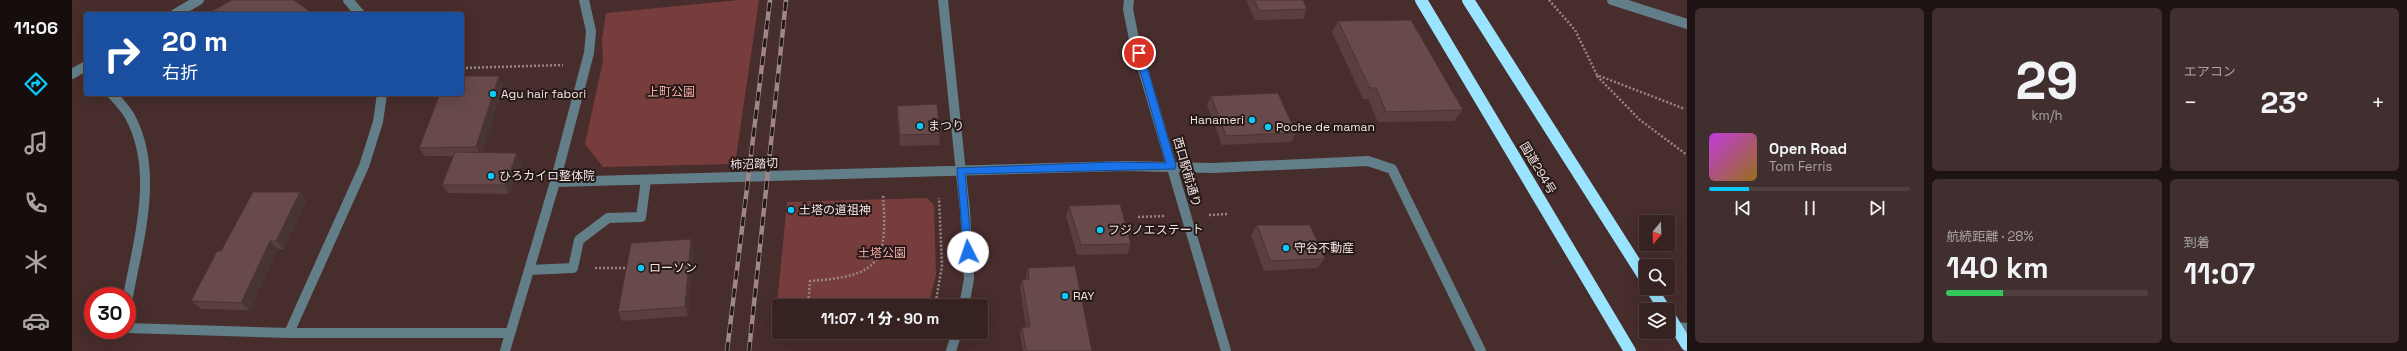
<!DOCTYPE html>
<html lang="ja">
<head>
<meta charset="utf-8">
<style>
  body { margin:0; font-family:"Space Grotesk","Noto Sans JP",sans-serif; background:#402f2e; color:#f1f3f6; height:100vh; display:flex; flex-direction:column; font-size:15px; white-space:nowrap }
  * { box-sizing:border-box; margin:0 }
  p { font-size:13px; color:#aaa4a5 }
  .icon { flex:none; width:22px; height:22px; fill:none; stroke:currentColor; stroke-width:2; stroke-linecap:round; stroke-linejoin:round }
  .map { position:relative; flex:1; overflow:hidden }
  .details { display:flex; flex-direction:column; gap:8px; padding:8px; background:#1d1312; width:720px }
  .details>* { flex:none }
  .top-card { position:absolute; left:12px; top:12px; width:380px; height:84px; border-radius:4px; box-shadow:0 4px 16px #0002,0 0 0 1px #4f3f3f; background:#1a4fa0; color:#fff; overflow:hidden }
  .needle { width:26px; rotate:199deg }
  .controls { position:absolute; left:1567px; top:215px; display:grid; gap:8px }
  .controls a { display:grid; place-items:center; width:36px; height:36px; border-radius:4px; background:#352221; box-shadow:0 4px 16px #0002,0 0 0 1px #4f3f3f; font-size:20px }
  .speed { position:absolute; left:12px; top:287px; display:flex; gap:8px; font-size:20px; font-weight:700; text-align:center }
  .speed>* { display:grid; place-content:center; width:52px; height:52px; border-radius:50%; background:#352221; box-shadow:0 4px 16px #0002,0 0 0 1px #4f3f3f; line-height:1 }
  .speed .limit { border:6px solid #d22; background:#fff; color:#111 }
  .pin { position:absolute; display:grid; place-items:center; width:34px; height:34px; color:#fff; margin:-17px; border:2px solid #fff; border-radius:50%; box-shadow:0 1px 4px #0007 }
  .me { position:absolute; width:44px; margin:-22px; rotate:356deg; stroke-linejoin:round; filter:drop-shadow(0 0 3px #0008) }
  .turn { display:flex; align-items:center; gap:14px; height:84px; padding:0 12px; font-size:18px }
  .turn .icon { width:52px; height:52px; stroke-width:2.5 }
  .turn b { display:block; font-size:28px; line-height:34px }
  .big { font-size:30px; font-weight:800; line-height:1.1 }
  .details .tile { flex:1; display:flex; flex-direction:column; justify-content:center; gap:6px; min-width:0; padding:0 14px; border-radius:6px; background:#402f2e }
  .details .dial { align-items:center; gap:0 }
  .dial b { font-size:52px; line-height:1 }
  .song { display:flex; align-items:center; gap:12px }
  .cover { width:48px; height:48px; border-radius:6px; background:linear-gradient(135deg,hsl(290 70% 55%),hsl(40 70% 35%)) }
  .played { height:4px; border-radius:2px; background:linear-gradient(90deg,#0bcafa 20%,#4f3f3f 20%) }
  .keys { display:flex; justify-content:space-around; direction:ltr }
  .heat { display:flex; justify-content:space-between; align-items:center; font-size:22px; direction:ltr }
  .charge { height:6px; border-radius:3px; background:linear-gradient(90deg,#34c759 28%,#4f3f3f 0) }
  .details .tiles { flex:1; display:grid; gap:8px; grid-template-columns:repeat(3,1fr) }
  .tile:first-child { grid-row:span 2 }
  .trip { position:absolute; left:700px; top:299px; width:216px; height:40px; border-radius:4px; background:#352221; box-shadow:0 4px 16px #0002,0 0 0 1px #4f3f3f; font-weight:800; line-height:40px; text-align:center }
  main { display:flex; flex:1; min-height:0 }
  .tab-bar { display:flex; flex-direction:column; width:72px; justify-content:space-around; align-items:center; background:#150e0d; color:#aaa4a5 }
  .tab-bar .icon { width:28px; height:28px }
  .tab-bar .selected { color:#0bcafa }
  .tab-bar b { font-size:18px; color:#f1f3f6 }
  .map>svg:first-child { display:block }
</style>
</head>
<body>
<main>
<nav class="tab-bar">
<b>11:06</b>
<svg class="icon selected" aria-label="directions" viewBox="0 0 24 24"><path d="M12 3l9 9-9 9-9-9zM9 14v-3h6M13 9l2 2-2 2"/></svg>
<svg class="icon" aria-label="music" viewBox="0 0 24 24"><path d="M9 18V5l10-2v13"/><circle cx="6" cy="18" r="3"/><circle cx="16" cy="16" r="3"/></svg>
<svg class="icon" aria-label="phone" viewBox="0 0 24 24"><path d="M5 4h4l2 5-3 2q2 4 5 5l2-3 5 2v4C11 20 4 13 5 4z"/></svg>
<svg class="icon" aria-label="climate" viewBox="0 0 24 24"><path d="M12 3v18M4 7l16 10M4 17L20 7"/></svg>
<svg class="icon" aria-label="car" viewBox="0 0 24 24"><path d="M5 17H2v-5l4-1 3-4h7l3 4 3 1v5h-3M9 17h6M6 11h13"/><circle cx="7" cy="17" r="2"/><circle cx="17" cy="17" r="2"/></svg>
</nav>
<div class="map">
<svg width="1615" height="351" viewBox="0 0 1615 351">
  <rect width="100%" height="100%" fill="#472d2c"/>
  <!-- green -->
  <path fill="#773d3c" d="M667 0H687L663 164 531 167 513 144 531 61 530 39 534 13Z
    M855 198 862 205 864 275 856 306H707V332H806L702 335 715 202Z"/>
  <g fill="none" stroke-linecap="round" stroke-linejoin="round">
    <!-- path -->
    <path stroke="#9a8584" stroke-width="2.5" stroke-dasharray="2 2" stroke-linecap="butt" d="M1477 0 1503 30 1525 75 1613 109
      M390 68 491 65
      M1525 76 1568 120 1615 155
      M1137 215 1156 214
      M1066 217 1092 216
      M523 268H556
      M736 306 738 281C808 276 816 263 811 195
      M863 306 870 266 867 198"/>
    <!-- minor -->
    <path stroke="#627e89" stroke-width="10" d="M276 0 288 14
      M871 0 893 211 897 279 892 306
      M1057 0 1056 9 1062 39 1154 351
      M1540 0 1615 24
      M103 14 127 0
      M0 74 14 66
      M40 94C46 101 53 108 57 115 89 171 65 244 55 302
      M483 182 1053 166 1141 168 1296 161 1320 169 1409 351
      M457 270 501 268 507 240 536 218 569 217 574 180
      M1604 327 1615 328
      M55 328 217 333H438
      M217 333 292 166 306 122 310 94
      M433 351 483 182 517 53 519 31 512 0
      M879 351 885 332"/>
    <!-- highway -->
    <path stroke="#9ae4ff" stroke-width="12" d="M1349 0 1558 351
      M1396 0 1574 280
      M1579 288 1593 310
      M1596 314 1615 345"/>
    <!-- rail casing -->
    <g stroke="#9d8887" stroke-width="4.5">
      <path id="rail" d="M655 351 698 0
        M677 351 714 0"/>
    </g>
    <!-- rail -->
    <use href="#rail" stroke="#251918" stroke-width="3" stroke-dasharray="9" stroke-linecap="butt"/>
  </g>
  <!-- wall -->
  <path fill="#59403f" d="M1174 0H1231L1235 9 1231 19 1183 20Z
    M1266 21 1391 110 1382 121 1306 122 1296 99H1291L1260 32Z
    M431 85 410 153 450 162 437 194 376 193 370 185 382 156H353L347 148Z
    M1139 96 1224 133 1219 142 1150 145 1135 105Z
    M825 106 868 134 867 145 828 146 825 117Z
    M235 200 212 249H206L178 310 129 309 119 301 149 251Z
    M997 206 1059 244 1055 254 1005 255 994 216Z
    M1185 225 1253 259 1245 268 1192 271 1179 235Z
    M622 249 616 316 550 321 546 312Z
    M956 268 1020 351H951L948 334 950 327H954L948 288 950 280 954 279V276Z"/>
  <!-- shaded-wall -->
  <path fill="#483433" d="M427 76 431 85 409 156 404 147Z
    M445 153 450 162 437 194 433 185Z
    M228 192 235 200 212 249 204 241Z
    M619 239 622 249 616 316 613 307Z
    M198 241 206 249 178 310 169 303Z"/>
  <!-- building -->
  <path fill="#674a49" stroke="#483433" d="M160 0H222L240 13 238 14H141L140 11Z
    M1182 0H1231L1235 9 1187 11Z
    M1339 20 1391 110 1314 112 1304 88H1298L1266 21Z
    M390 76H427L404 147 347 148 368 94H390Z
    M1206 93 1224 133 1154 136 1139 96Z
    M865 104 868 134 828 135 825 106Z
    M383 152 445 153 433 185H370Z
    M181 192H228L204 241H198L169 303 119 301 145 251H149Z
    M1048 204 1059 244 1009 245 997 206Z
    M1185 225H1238L1253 259 1198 261Z
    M619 239 613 307 546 312 559 243Z
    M1003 266 1020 351H954L950 327H958L950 280 957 279 956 268Z"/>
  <!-- route -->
  <path fill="#1a73e8" stroke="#114b97" d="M1067 50 1071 53 1104 166 1103 169 893 174 900 252 899 255H892L885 168 1042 162 1094 163 1063 53Z"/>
  <!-- markers -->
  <g fill="#0bcafa" stroke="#251918" stroke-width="1.5">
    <circle cx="421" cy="94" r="4"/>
    <circle cx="1180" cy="120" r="4"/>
    <circle cx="848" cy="126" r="4"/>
    <circle cx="1196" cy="127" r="4"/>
    <circle cx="419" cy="176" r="4"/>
    <circle cx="719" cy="210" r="4"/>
    <circle cx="1028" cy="230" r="4"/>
    <circle cx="1214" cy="248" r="4"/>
    <circle cx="569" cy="268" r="4"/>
    <circle cx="993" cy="296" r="4"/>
  </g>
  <g text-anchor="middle" stroke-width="4" stroke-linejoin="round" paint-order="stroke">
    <!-- park labels -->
    <g font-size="12" fill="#f5aaa7" stroke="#251918">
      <text x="599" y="96">上町公園</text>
      <text x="810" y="257">土塔公園</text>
    </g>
    <!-- poi labels -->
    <g font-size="12" fill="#f3e2e1" stroke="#251918" text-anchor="start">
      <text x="429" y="98">Agu hair fabori</text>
      <text x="1172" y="124" text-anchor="end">Hanameri</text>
      <text x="856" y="130">まつり</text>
      <text x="1204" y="131">Poche de maman</text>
      <text x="427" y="180">ひろカイロ整体院</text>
      <text x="727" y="214">土塔の道祖神</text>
      <text x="1036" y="234">フジノエステート</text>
      <text x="1222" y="252">守谷不動産</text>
      <text x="577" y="272">ローソン</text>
      <text x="1001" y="300">RAY</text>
    </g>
    <!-- street labels -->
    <g font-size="12" fill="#f3e2e1" stroke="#251918">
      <text transform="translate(682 164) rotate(-2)" y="4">柿沼踏切</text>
      <text transform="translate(1466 168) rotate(59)" y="4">国道294号</text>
      <text transform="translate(1115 172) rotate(74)" y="4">西口駅前通り</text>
    </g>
  </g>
</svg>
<div class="controls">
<a><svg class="needle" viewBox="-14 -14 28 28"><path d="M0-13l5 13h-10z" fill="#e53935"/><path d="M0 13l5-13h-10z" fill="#aaa4a5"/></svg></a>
<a><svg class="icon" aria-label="search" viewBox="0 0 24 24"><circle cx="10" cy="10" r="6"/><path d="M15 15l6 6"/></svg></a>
<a><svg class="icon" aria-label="layers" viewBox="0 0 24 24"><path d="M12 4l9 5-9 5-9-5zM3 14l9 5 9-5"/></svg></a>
</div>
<div class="speed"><div class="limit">30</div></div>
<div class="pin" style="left:1067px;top:53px;background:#d93025"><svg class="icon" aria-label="arrive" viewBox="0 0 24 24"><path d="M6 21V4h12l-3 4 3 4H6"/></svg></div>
<svg class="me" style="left:896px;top:252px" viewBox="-20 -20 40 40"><circle r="19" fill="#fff"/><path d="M0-13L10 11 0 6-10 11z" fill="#1a73e8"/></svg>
<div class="trip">11:07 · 1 分 · 90 m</div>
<div class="top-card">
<div class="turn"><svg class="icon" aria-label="right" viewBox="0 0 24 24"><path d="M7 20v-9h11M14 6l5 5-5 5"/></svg><div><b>20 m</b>右折</div></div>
</div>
</div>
<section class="details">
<div class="tiles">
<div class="tile">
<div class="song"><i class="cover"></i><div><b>Open Road</b><p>Tom Ferris</p></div></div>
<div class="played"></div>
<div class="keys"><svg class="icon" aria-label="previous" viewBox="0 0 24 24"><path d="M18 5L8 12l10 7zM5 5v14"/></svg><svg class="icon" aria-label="pause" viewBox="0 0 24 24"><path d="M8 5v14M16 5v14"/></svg><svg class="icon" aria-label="next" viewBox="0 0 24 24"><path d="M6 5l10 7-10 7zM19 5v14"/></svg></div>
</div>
<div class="tile dial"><b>29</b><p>km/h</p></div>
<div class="tile"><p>エアコン</p>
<div class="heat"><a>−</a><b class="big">23°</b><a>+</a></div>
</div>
<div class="tile"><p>航続距離 · 28%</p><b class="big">140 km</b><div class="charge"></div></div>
<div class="tile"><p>到着</p><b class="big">11:07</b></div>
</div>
</section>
</main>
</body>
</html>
